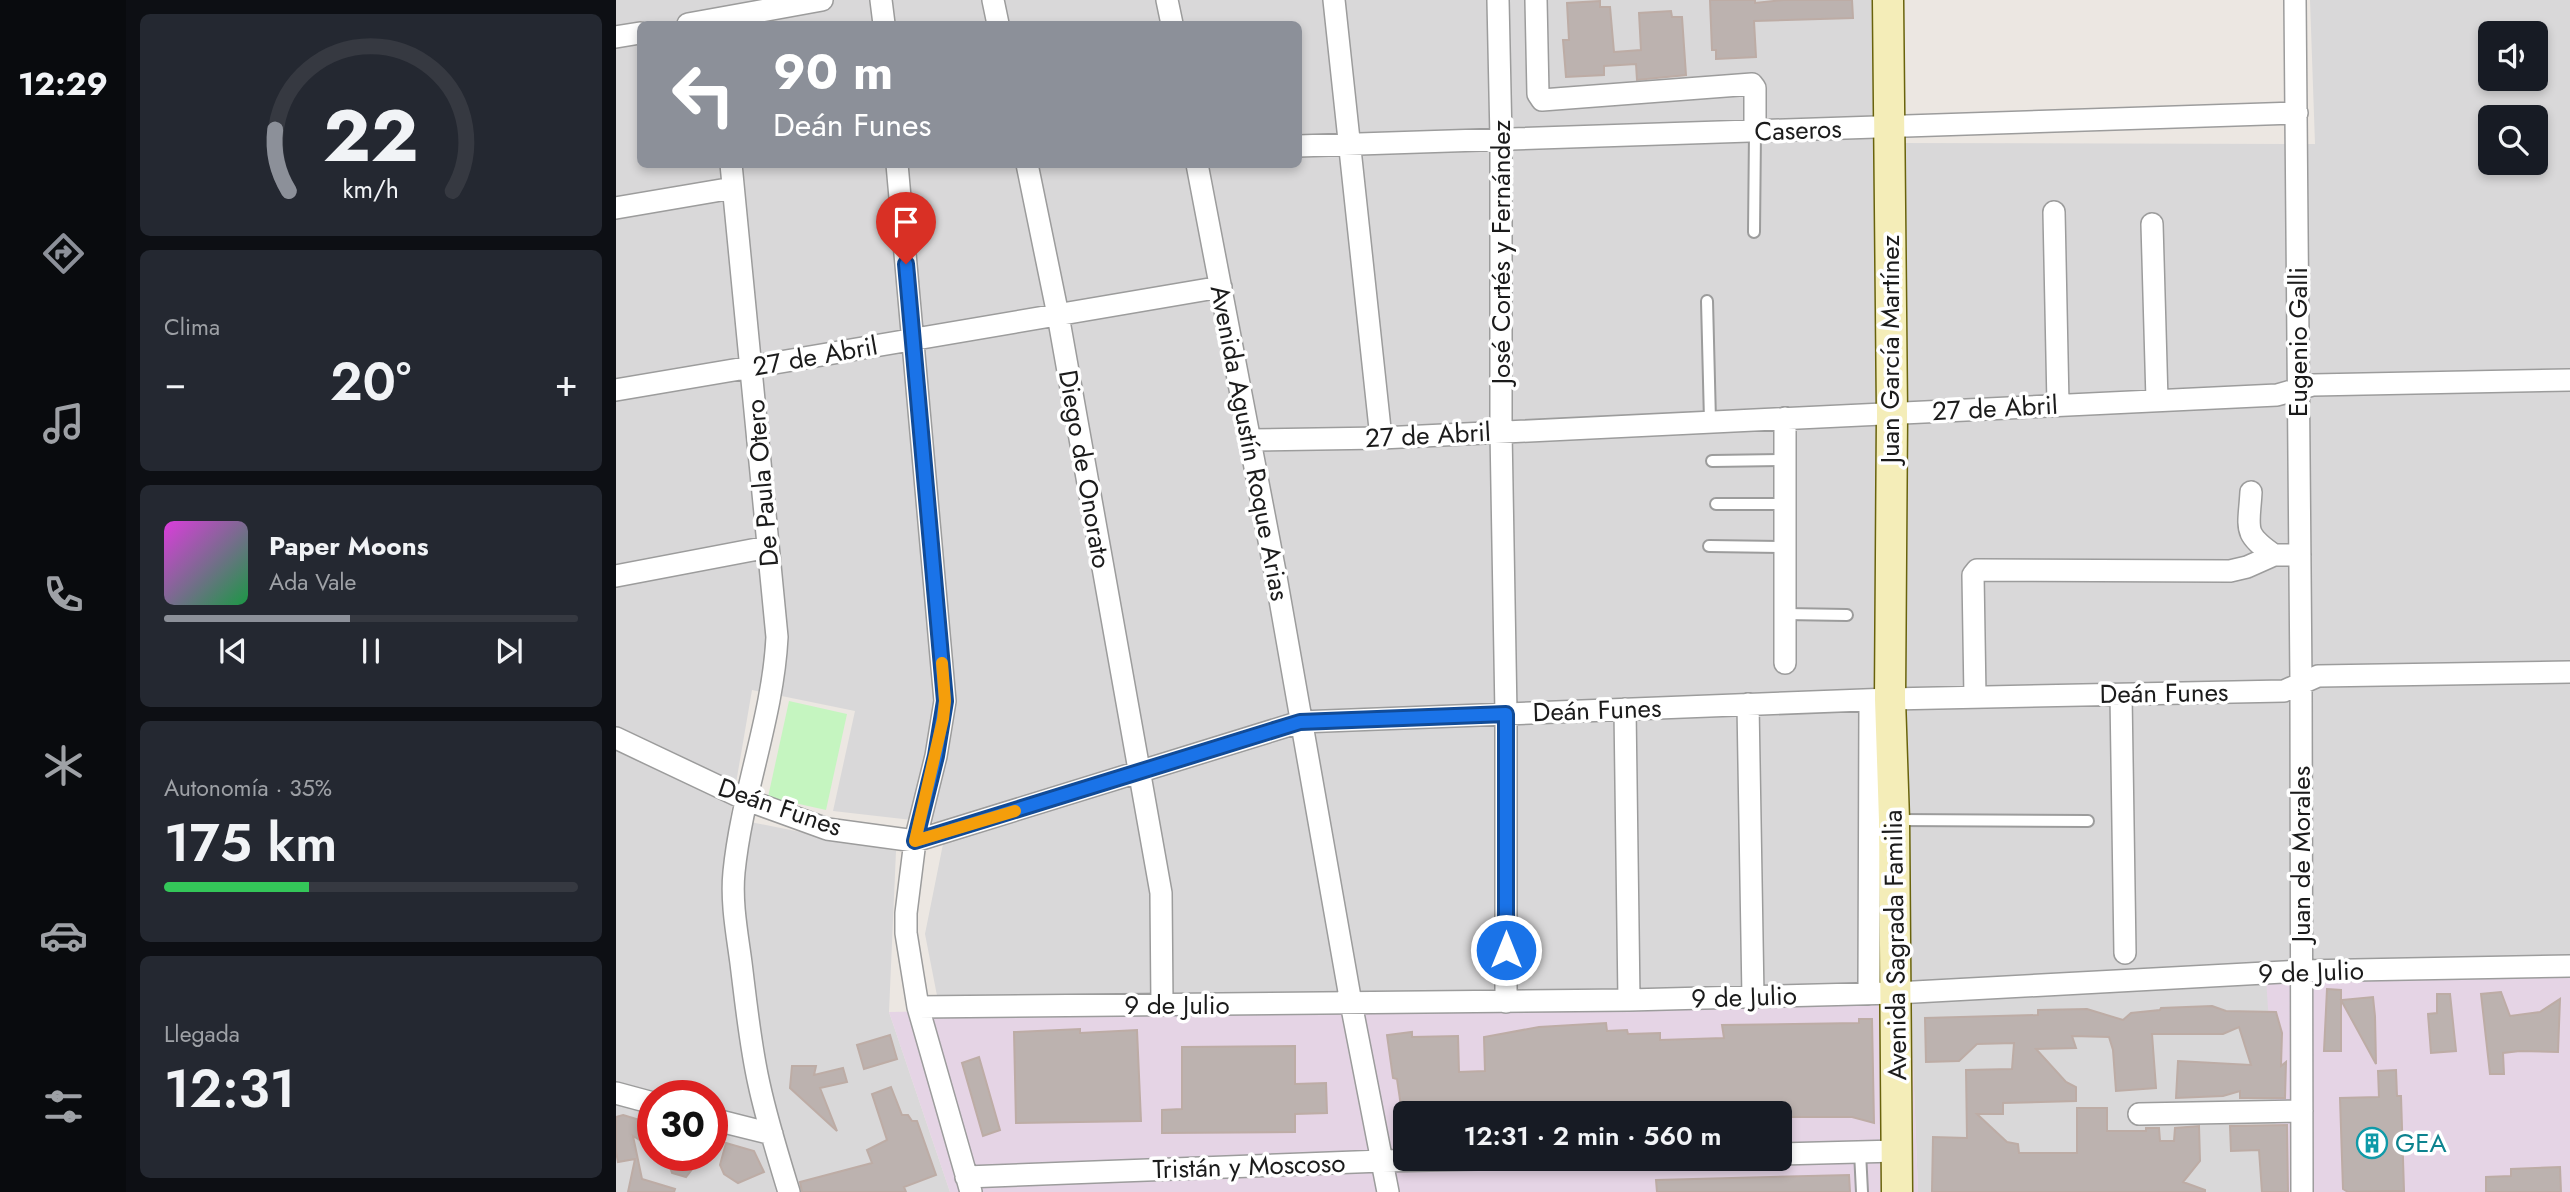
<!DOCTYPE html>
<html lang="es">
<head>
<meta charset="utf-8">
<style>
  body { margin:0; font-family:Jost,sans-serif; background:#242831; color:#f1f3f6; height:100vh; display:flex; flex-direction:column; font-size:26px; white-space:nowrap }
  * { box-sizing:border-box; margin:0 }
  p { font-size:23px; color:#9ea1a6 }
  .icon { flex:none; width:38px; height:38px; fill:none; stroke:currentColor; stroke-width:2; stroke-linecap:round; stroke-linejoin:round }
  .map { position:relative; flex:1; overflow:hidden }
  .panel { display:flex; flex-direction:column; gap:14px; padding:14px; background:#0d0f14; width:490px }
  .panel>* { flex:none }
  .banner { position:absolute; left:21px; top:21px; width:665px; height:147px; border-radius:10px; box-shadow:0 4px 10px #0003; background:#8c9099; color:#fff; overflow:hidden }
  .fabs { position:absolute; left:1862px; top:21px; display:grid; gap:14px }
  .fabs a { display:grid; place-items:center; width:70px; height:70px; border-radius:10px; background:#171b24; box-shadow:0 4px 10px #0003; font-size:35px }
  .speed { position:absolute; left:21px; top:1080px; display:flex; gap:14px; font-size:35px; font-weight:700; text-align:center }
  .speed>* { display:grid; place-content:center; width:91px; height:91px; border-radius:50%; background:#171b24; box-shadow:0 4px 10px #0003; line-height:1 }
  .speed .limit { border:10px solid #d22; background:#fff; color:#111 }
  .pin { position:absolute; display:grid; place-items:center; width:60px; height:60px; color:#fff; margin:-72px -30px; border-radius:50% 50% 50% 0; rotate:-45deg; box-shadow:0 0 7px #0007 }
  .pin .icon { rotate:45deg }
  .me { position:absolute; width:77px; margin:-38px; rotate:0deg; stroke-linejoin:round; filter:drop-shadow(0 0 5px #0008) }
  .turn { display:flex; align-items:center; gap:24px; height:147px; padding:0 21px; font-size:32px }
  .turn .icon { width:91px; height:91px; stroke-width:2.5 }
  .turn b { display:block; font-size:49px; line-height:60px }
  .big { font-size:52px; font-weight:600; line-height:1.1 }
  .panel .tile { flex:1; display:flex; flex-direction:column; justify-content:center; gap:10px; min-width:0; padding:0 24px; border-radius:10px; background:#242831 }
  .panel .dial { align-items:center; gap:0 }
  .dial svg { height:182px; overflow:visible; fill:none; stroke:#363941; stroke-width:7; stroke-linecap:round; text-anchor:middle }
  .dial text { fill:#f1f3f6; stroke:none }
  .song { display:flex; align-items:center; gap:21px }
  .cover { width:84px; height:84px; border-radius:10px; background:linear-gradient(135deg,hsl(300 70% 55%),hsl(140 70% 35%)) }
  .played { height:7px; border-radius:4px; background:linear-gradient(90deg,#8c9099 45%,#363941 45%) }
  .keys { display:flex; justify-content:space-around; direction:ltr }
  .heat { display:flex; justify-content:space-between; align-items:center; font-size:38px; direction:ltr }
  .charge { height:10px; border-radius:5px; background:linear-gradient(90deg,#34c759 35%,#363941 0) }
  .trip { position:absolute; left:777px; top:1101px; width:399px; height:70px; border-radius:10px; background:#171b24; box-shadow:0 4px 10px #0003; font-weight:600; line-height:70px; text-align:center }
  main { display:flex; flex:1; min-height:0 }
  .tab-bar { display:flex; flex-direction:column; width:126px; justify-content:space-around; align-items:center; background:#090b0e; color:#9ea1a6 }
  .tab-bar .icon { width:49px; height:49px }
  .tab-bar .selected { color:#8c9099 }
  .tab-bar b { font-size:32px; color:#f1f3f6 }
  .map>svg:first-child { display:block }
</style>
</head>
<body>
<main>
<nav class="tab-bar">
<b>12:29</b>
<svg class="icon selected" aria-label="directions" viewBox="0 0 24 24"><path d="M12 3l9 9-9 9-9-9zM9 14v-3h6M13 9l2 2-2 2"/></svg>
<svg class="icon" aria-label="music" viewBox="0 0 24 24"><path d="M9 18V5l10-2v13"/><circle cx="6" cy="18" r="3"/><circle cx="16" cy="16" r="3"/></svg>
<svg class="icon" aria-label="phone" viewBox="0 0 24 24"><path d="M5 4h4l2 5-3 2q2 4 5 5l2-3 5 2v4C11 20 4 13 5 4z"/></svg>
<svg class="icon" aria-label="climate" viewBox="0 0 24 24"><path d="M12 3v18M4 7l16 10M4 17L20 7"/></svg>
<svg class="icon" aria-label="car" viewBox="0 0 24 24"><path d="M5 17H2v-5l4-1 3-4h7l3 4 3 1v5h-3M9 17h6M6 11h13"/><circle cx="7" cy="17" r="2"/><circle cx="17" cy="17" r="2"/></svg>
<svg class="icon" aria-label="filters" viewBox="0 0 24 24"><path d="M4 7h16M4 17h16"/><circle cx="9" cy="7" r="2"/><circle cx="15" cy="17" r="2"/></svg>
</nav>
<section class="panel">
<div class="tile dial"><svg viewBox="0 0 100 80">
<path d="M14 69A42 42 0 1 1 86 69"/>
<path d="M14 69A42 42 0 0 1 8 42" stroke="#8c9099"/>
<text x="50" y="56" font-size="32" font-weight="700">22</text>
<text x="50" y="72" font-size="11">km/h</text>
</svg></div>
<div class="tile"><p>Clima</p>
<div class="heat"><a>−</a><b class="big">20°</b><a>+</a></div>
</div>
<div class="tile">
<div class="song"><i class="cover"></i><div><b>Paper Moons</b><p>Ada Vale</p></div></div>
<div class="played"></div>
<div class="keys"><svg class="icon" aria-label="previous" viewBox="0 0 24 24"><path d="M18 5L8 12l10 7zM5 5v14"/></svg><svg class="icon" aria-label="pause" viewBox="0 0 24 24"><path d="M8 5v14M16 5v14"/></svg><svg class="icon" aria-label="next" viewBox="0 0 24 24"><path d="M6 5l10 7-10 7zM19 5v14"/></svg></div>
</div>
<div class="tile"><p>Autonomía · 35%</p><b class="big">175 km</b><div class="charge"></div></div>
<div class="tile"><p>Llegada</p><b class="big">12:31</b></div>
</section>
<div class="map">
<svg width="1954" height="1192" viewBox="0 0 1954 1192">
  <rect width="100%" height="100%" fill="#ece7e2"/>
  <!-- residential -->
  <path fill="#d9d8d9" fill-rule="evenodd" d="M0 0H1261L1260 143 1699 144 1694 0H1954V956L1664 1192H1302L1295 1009 324 1011 309 934 331 824 217 811 239 711 136 690 114 818 280 851 273 1012 334 1192H0ZM24 24H682V164H24ZM1874 33H1920V79H1874ZM1874 117H1920V163H1874ZM37 1096H96V1155H37Z"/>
  <!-- industrial -->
  <path fill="#e5d4e5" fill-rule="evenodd" d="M1954 956V1192H1664L1649 963Z
    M1280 993 1295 1009 1302 1192H334L273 1012ZM789 1113H1164V1158H789Z"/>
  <!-- park -->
  <path fill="#c5f5c0" d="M173 701 231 714 210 810 152 797Z"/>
  <!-- building -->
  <path fill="#bcb2af" stroke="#bdaca5" stroke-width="2" d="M1094 0H1139V3L1167 0H1236L1237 18 1138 21 1140 57 1100 59V50H1096Z
    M984 1V7H994L998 52 1025 50 1023 13 1055 11 1056 17H1066L1070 75 1021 80 1020 64 988 66V75L950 77 947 40H953L951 3Z
    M1711 989 1725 990V1051H1708Z
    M1885 992 1894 1016 1924 1012 1944 999 1942 1052 1904 1051 1887 1053 1888 1074H1874L1865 994Z
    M1821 994H1834L1840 1051 1815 1053 1812 1014 1821 1013Z
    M1757 997 1759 1016 1760 1064 1725 1000Z
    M1596 1006 1610 1011 1660 1012 1666 1033 1665 1066 1670 1062 1669 1098H1624V1091L1607 1096 1560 1098 1562 1061 1635 1065 1623 1027 1607 1034H1536L1540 1088 1500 1091 1497 1050 1493 1037 1456 1036 1460 1048 1420 1049 1450 1082 1460 1087V1101L1387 1103V1114H1361L1391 1142 1402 1144 1403 1153H1461V1108H1491V1131H1530V1128H1543L1544 1141H1558L1559 1128 1583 1126 1584 1161 1567 1182 1589 1190V1192H1316L1317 1137 1351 1138 1350 1070 1396 1069 1398 1043 1361 1044 1343 1061 1310 1062 1309 1018 1422 1015V1010L1471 1009 1507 1020 1515 1013 1544 1010 1545 1008Z
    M1243 1019H1256L1258 1123 1236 1117H1164V1113H786L781 1079 777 1078 771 1035 796 1032V1037L842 1036 843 1072 869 1071 868 1037 923 1027 990 1023 991 1031 1011 1030 1012 1034 1044 1033V1040L1108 1038 1106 1025 1243 1023Z
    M464 1029V1033L521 1030 525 1121 400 1123 398 1032Z
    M274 1035 281 1059 248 1069 241 1045Z
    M679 1046V1084L710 1083 711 1113 679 1114V1132L546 1133V1110L566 1109V1047Z
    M363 1057 384 1130 367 1136 346 1063Z
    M176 1066H200L198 1075 227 1068 231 1082 204 1088 221 1131 174 1088Z
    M1780 1070 1781 1096H1785L1788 1191 1732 1192 1727 1189 1724 1098 1763 1097 1762 1071Z
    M275 1087 286 1115H292L296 1121H301L320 1175 288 1187 290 1192H186L184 1182 256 1163 251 1150 271 1140 256 1094Z
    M7 1115 37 1124V1148L17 1136 26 1179 59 1189 58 1192H12L19 1159 2 1162 0 1152V1117Z
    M1671 1125 1672 1192H1646L1643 1150 1615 1151 1614 1126Z
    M110 1143 138 1151 148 1172 122 1183 108 1174 104 1165Z
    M50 1155H87L70 1177 56 1173Z
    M1944 1167 1945 1192H1870V1177L1895 1176V1169Z
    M1233 1175 1234 1192H1041L1040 1180Z"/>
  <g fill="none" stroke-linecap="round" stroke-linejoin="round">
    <!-- service casing -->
    <g stroke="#9c9c9c" stroke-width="14">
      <path id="service" d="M1138 232 1139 132
        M1091 301 1094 421
        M1096 461 1169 460
        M1100 504H1169
        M1093 546 1169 547
        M1169 614 1231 615
        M1281 820 1472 821
        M1244 1152 1246 1192"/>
    </g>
    <!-- minor casing -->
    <g stroke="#9c9c9c" stroke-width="24">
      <path id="minor" d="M265 0 268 24
        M377 0 382 24
        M551 0 556 24
        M718 0 765 438
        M882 0 885 139V431L890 714V1002
        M920 0 922 94 926 100 1136 84 1139 88V132
        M1679 0 1685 684 1686 1192
        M72 24 206 0
        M0 37 24 33
        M682 146 1681 113
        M115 164 161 637C157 717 126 792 118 872 115 902 121 933 125 963 130 1003 134 1044 143 1084 151 1121 162 1156 173 1192
        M281 164 329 701 320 756 299 841 290 913V933L302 1007 355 1192
        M411 164 442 315 545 893 546 1005
        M581 164 660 577 735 1003 772 1192
        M0 208 117 188
        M1438 212 1442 404
        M1536 224 1541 400
        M0 390 605 287
        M1169 418V663
        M634 440 765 438 1661 395 1697 385 1954 380
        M1635 492C1633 529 1626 533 1658 555
        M0 576 152 547
        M1505 695 1509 953
        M1359 697 1357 575 1361 570 1614 571 1631 567 1658 555H1684
        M1132 704 1137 997
        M1009 709 1013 1000
        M0 738 131 800 211 829 299 841 684 722 1274 699 1668 691 1702 676 1954 672
        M1253 994 1254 700
        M302 1007 1013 1000 1280 993 1685 971 1954 966
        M0 1093 37 1103
        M1523 1114 1686 1111
        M96 1119 156 1134
        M1164 1154 1281 1151
        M350 1177 766 1161 916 1158"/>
    </g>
    <!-- secondary casing -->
    <g stroke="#69630c" stroke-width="33">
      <path id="secondary" d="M1272 0 1276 414 1274 699 1278 820 1281 1192"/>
    </g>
    <!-- service -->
    <use href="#service" stroke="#fff" stroke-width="10"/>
    <!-- minor -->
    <use href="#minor" stroke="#fff" stroke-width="21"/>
    <!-- secondary -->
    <use href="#secondary" stroke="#f4edb8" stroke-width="30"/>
  </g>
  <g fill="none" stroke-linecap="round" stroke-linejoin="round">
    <!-- route casing -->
    <g stroke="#114b97" stroke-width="18">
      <path id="route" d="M290 264 329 701 320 756 299 841 684 722 890 714V950"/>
    </g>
    <!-- route -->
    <use href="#route" stroke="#1a73e8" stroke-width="12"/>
    <!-- slow -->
    <path stroke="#f59e0b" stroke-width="12" d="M326 663 329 701 327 719 299 841 399 811"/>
  </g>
  <!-- icons -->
  <defs>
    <g id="building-ring" transform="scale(1.575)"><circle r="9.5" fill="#fff" stroke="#0f9aa8" stroke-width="1.5"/><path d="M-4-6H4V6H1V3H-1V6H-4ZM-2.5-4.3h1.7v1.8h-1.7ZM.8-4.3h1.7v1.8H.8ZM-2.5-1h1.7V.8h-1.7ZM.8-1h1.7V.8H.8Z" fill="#0f9aa8"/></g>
  </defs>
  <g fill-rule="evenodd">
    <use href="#building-ring" x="1756" y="1143"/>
  </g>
  <g text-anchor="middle" stroke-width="7" stroke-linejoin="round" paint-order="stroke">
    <!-- street labels -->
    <g font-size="26" fill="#1b1b1b" stroke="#fff">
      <text transform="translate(1182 130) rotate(-2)" y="9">Caseros</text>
      <text transform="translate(885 252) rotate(-90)" y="9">José Cortés y Fernández</text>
      <text transform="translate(1682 342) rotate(-90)" y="9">Eugenio Galli</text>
      <text transform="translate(1274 349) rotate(-90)" y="9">Juan García Martínez</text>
      <text transform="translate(199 356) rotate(-10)" y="9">27 de Abril</text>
      <text transform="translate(1379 408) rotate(-3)" y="9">27 de Abril</text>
      <text transform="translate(812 435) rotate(-3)" y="9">27 de Abril</text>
      <text transform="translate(634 443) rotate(79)" y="9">Avenida Agustín Roque Arias</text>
      <text transform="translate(469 469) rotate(80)" y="9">Diego de Onorato</text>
      <text transform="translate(146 483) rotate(-95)" y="9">De Paula Otero</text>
      <text transform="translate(1548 693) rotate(-1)" y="9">Deán Funes</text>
      <text transform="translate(981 710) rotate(-2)" y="9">Deán Funes</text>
      <text transform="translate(164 807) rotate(19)" y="9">Deán Funes</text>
      <text transform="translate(1685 854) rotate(-90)" y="9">Juan de Morales</text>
      <text transform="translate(1279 945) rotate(-91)" y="9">Avenida Sagrada Familia</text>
      <text transform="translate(1695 972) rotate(-2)" y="9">9 de Julio</text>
      <text transform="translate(1128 997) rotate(-2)" y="9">9 de Julio</text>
      <text x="561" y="1014">9 de Julio</text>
      <text transform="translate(633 1166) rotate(-2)" y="9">Tristán y Moscoso</text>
    </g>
    <!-- culture labels -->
    <g font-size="26" fill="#0d838f" stroke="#fff" text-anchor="start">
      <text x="1779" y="1152">GEA</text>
    </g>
  </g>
</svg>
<div class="fabs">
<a><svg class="icon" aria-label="sound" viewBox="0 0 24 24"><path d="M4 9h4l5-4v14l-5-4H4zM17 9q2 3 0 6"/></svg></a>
<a><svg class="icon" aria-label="search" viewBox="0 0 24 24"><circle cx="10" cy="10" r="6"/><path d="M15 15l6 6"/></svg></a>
</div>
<div class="speed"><div class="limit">30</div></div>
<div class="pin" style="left:290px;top:264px;background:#d93025"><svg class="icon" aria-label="arrive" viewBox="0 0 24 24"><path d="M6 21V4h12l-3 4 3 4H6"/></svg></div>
<svg class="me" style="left:890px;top:950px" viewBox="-20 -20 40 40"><circle r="17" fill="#1a73e8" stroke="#fff" stroke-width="3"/><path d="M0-11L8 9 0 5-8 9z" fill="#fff"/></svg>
<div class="trip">12:31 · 2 min · 560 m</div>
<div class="banner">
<div class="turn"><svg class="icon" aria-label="left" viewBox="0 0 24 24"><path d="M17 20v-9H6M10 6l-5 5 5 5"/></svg><div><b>90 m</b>Deán Funes</div></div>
</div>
</div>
</main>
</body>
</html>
